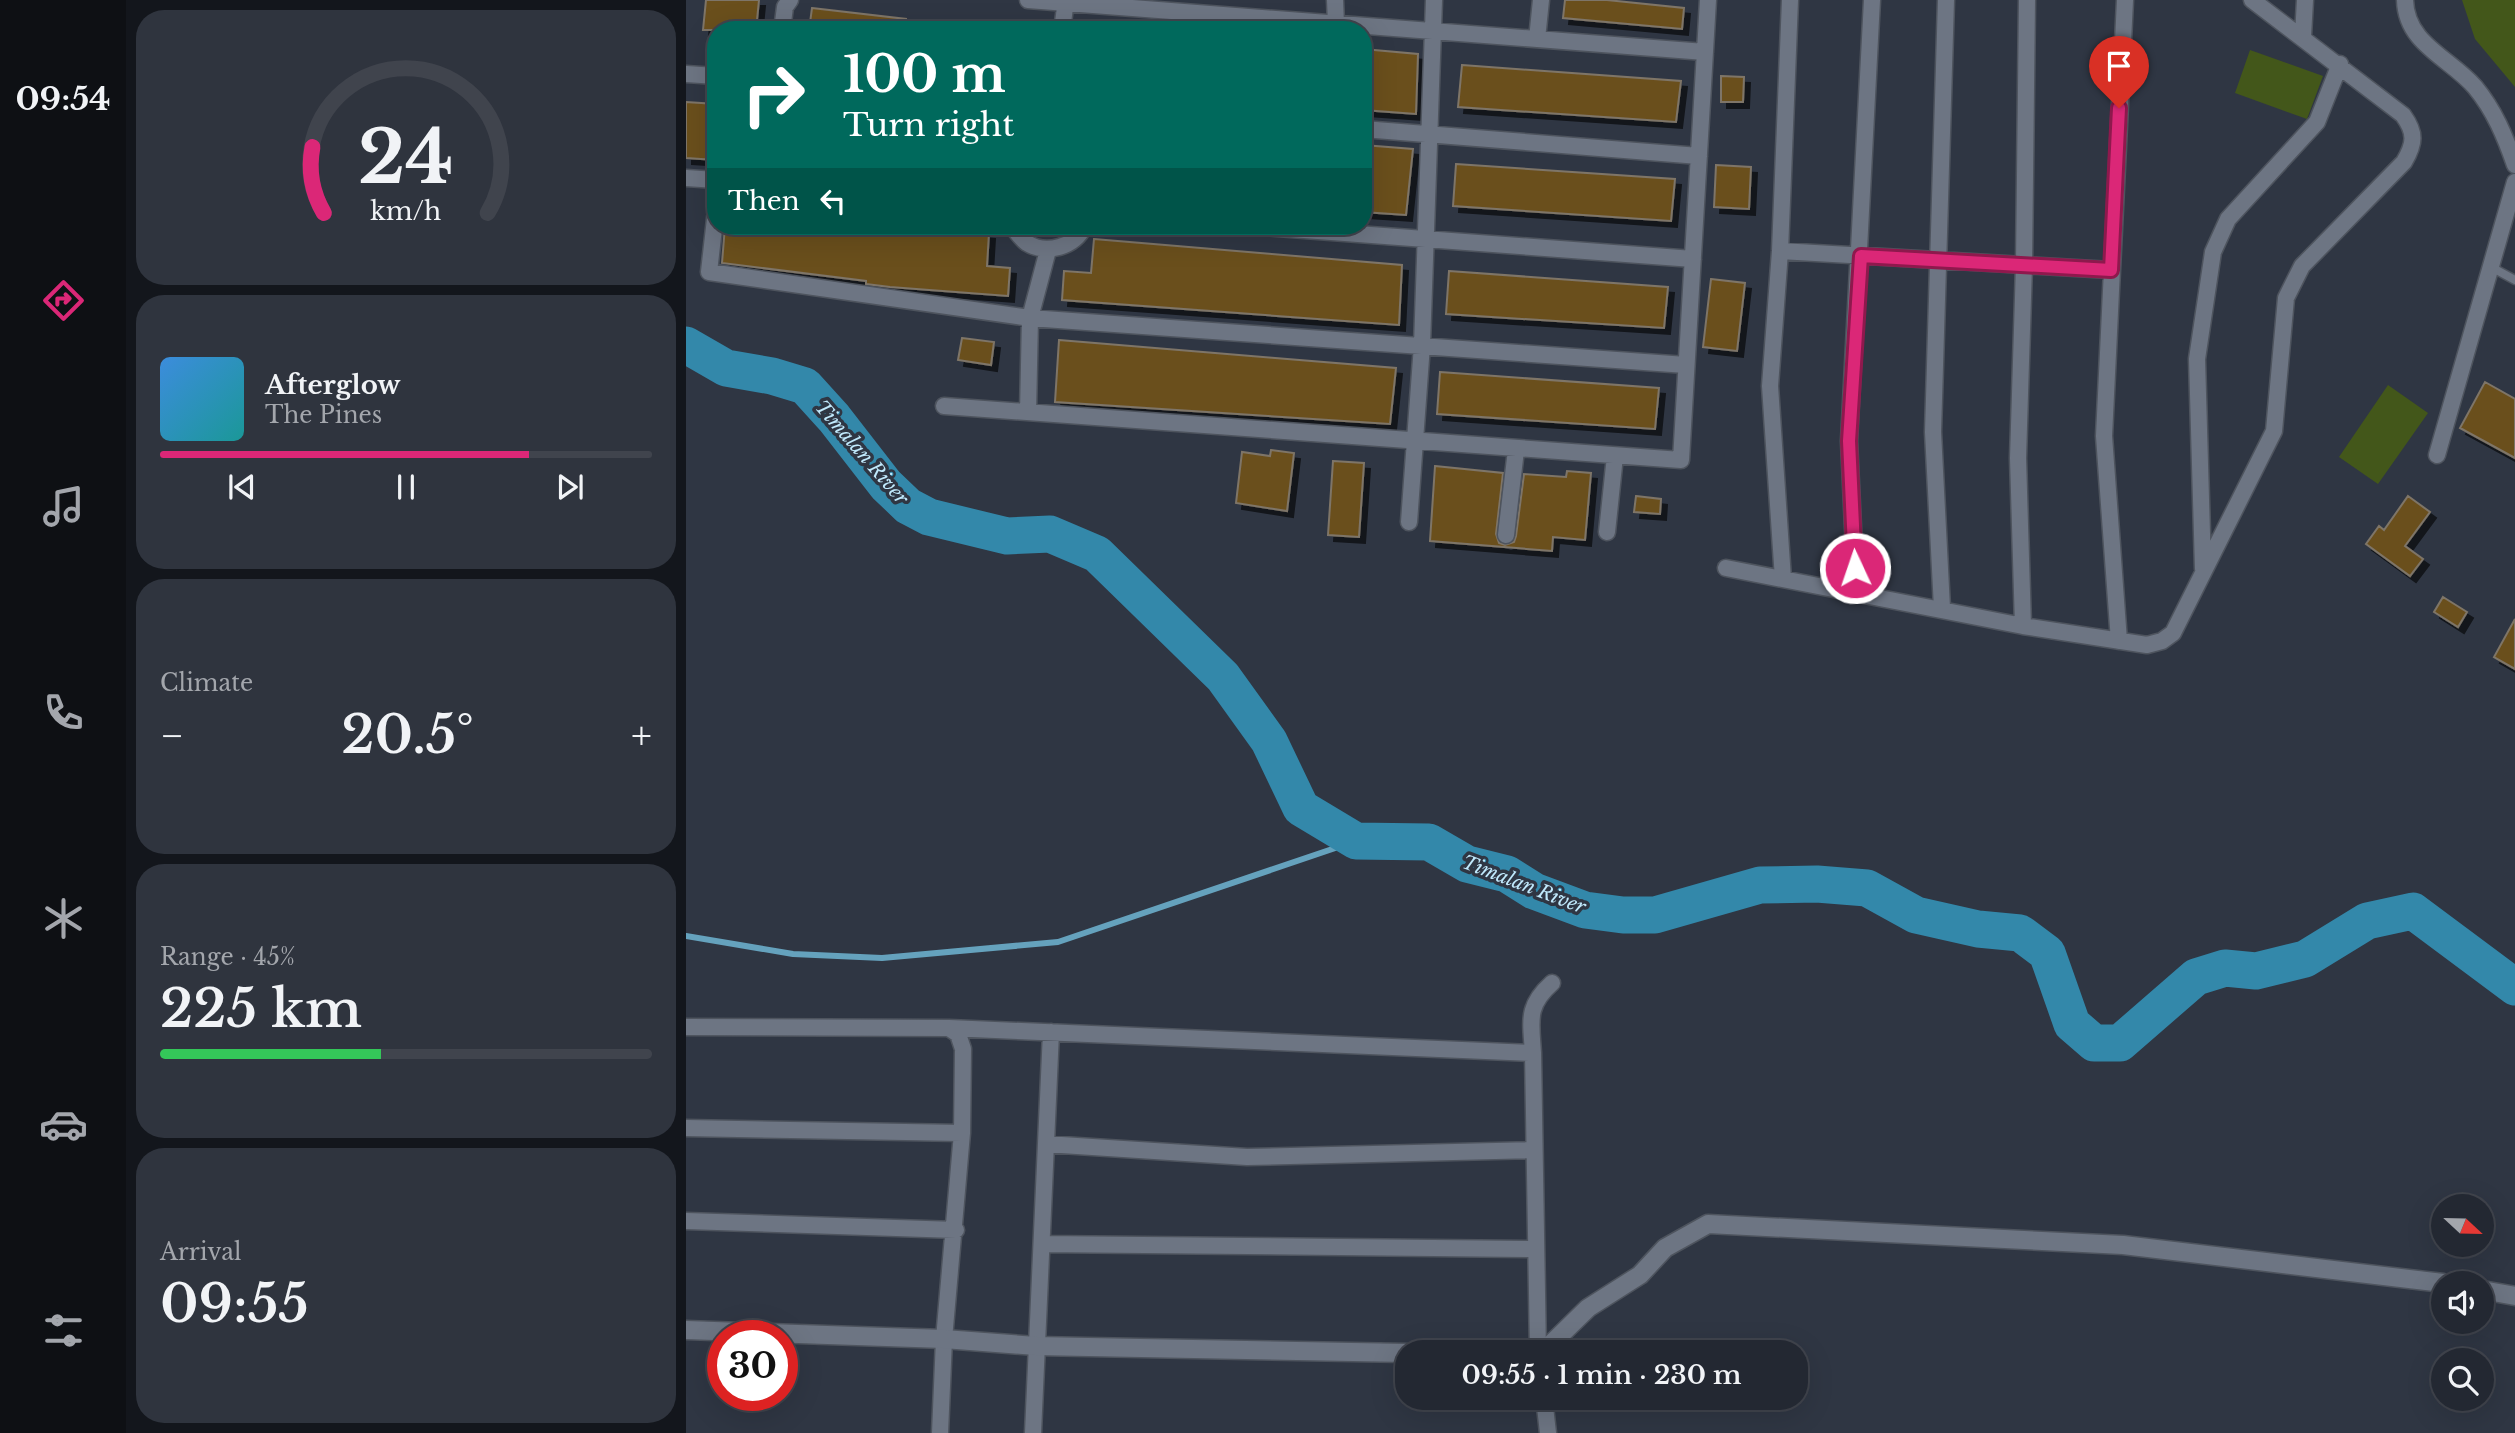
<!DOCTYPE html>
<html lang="en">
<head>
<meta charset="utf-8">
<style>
  body { margin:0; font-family:"Libre Baskerville",serif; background:#2f343e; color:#f1f3f6; height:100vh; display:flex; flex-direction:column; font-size:26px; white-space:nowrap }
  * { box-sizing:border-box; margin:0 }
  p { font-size:23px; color:#a3a6ac }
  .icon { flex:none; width:38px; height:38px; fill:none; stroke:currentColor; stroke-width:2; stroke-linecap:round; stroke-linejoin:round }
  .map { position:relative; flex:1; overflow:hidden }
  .side { display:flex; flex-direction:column; gap:10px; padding:10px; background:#13161c; width:560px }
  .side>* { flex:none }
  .banner { position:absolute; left:21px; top:21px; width:665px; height:214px; border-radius:28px; box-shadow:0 7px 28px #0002,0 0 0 2px #40444d; background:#00695c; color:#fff; overflow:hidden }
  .needle { width:46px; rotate:112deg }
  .tools { position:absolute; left:1745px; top:1194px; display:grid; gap:14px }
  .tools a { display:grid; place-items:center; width:63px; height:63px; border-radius:50%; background:#232832; box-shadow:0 7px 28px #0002,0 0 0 2px #40444d; font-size:35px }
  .speed { position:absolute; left:21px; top:1320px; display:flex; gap:14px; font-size:35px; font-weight:700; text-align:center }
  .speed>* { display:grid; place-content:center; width:91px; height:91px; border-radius:50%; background:#232832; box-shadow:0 7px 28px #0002,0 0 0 2px #40444d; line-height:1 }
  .speed .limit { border:10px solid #d22; background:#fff; color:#111 }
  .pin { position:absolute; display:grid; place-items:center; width:60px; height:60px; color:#fff; margin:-72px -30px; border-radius:50% 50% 50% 0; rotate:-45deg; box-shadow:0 0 7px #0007 }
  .pin .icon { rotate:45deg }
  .me { position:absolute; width:77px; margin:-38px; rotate:357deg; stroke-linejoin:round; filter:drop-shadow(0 0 5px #0008) }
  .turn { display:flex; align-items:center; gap:24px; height:147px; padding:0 21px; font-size:32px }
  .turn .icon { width:91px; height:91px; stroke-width:2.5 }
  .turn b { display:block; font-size:49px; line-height:60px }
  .then { display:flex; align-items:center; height:66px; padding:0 21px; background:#0003; gap:14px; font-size:26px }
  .big { font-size:52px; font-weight:600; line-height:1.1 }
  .side .card { flex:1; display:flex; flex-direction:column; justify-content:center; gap:10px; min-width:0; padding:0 24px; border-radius:28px; background:#2f343e }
  .side .dial { align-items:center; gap:0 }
  .dial svg { height:182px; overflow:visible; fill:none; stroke:#40444d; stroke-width:7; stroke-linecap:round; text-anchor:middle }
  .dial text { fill:#f1f3f6; stroke:none }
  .song { display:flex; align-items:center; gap:21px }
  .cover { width:84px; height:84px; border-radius:10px; background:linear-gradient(135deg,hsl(210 70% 55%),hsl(180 70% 35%)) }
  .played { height:7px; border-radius:4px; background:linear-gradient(90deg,#db2777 75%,#40444d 75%) }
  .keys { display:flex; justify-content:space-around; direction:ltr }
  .heat { display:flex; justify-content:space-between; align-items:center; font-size:38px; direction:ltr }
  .charge { height:10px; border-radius:5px; background:linear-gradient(90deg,#34c759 45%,#40444d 0) }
  .trip { position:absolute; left:709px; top:1340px; width:413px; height:70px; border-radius:28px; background:#232832; box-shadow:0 7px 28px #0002,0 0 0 2px #40444d; font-weight:600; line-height:70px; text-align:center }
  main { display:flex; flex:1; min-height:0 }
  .menu { display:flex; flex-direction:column; width:126px; justify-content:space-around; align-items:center; background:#0e1014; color:#a3a6ac }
  .menu .icon { width:49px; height:49px }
  .menu .selected { color:#db2777 }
  .menu b { font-size:32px; color:#f1f3f6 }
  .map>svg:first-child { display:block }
</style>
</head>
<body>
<main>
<nav class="menu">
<b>09:54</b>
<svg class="icon selected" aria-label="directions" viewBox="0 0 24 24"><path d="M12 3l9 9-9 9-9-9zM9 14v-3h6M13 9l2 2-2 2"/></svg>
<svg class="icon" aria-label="music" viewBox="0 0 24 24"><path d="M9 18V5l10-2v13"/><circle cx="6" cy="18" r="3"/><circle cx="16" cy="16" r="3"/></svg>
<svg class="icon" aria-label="phone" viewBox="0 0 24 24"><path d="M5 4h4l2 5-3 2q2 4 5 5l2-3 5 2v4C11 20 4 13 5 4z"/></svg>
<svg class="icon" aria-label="climate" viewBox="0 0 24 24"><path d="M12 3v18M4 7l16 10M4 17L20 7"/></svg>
<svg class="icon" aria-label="car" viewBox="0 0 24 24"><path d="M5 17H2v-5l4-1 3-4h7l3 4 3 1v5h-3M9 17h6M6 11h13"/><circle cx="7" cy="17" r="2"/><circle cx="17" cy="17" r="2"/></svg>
<svg class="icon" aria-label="filters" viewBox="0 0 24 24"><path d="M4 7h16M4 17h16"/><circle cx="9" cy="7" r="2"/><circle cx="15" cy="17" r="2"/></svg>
</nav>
<section class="side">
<div class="card dial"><svg viewBox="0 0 100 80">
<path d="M14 69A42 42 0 1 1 86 69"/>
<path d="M14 69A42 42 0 0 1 9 40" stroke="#db2777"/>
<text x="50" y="56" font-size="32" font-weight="700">24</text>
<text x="50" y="72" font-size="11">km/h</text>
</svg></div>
<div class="card">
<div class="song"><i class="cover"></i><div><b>Afterglow</b><p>The Pines</p></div></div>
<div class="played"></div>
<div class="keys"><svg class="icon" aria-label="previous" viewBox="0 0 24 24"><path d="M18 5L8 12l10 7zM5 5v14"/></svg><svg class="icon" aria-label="pause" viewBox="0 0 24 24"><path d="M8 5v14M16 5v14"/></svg><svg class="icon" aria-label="next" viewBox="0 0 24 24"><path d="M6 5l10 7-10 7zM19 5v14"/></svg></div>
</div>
<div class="card"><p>Climate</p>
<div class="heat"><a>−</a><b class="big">20.5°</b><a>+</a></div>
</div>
<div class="card"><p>Range · 45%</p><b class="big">225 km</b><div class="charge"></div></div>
<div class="card"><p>Arrival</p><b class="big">09:55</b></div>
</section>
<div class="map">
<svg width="1829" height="1433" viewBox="0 0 1829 1433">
  <defs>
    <filter id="shadow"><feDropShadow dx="6" dy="6" stdDeviation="0" flood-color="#0009"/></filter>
  </defs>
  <rect width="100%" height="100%" fill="#2f3643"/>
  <!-- green -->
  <path fill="#43571a" d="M1776 0H1829V87L1789 39Z
    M1564 50 1637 76 1621 119 1549 93Z
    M1702 385 1742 413 1692 484 1653 457Z"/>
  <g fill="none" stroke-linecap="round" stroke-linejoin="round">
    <!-- stream -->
    <path stroke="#65a2bd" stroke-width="6" d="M0 936 107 954 196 958 372 942 670 841"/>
    <!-- river -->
    <path stroke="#38a" stroke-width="37" d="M0 345 40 368 86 376 119 386 148 418 200 485 222 506 243 517 321 536 364 534 411 554 537 677 583 741 615 808 670 841 743 842 781 864 821 874 848 891 899 910 937 915H969L1074 885 1131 884 1181 888 1230 915 1292 929 1334 933 1361 953 1386 1024 1408 1043H1434L1510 977 1539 968 1570 971 1619 959 1681 921 1727 911 1829 987"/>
  </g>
  <!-- building -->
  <path fill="#6b4f1d" stroke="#7e7567" stroke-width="2" filter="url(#shadow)" d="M20 0H73L70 30H17Z
    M879 0H921L998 8 996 29 877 18Z
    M126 8 220 19 219 30H123Z
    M677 49 732 54 730 114 677 110Z
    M776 65 995 81 990 122 772 107Z
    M1035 76 1058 77 1057 102H1035Z
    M0 102 30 104V160L0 158Z
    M677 145 727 149 720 215 677 212Z
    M770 164 989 179 985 221 767 206Z
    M1030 165 1065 167 1063 209 1028 207Z
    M39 226H212L303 233 301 266 324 268 322 296 204 287 180 284V281L36 263Z
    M408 239 716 265 713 325 376 300 378 271 405 273Z
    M763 271 982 287 978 328 760 314Z
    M1025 279 1059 283 1051 351 1017 347Z
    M276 338 308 342 305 365 272 360Z
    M373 340 710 368 704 424 369 402Z
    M754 372 973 388 969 429 751 414Z
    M1799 382 1829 399V458L1774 428Z
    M585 450 608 453 601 511 550 503 556 452 584 456Z
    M647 461 678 463 673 537 642 535Z
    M749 466 817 473 810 534 813 543 819 545 828 542 830 536 838 474 880 477 881 471 905 473 899 540 867 537 866 551 744 541Z
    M950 496 975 499 974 514 948 512Z
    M1722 496 1744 512 1719 546 1737 559 1724 576 1680 544 1693 526 1698 530Z
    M1757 597 1781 612 1772 627 1748 612Z
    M1829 619V669L1808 657Z"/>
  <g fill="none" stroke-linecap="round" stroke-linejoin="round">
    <!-- service casing -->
    <g stroke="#4e545e" stroke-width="11">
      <path id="service" d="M1805 267 1829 280"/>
    </g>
    <!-- minor casing -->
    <g stroke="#4e545e" stroke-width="19">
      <path id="minor" d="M342 0 1019 52
        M649 0 650 24
        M1719 0C1720 44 1764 58 1789 87 1808 110 1819 136 1829 165
        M96 30 99 7 104 0
        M376 30 380 0
        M1617 36 1619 0
        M851 39 855 0
        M0 74 30 76
        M677 129 1013 156
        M0 178 30 180
        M30 210 23 272 344 318 1000 365
        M326 226C330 231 335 239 341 243 360 255 390 247 398 226
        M565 226 1007 259
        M1094 251 1425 270
        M258 406 995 460 1022 0
        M342 412 344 318 362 250
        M1751 455 1829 182
        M723 522 736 345 748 0
        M921 532 929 456
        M820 535 830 450
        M1040 568 1337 626 1461 645 1476 641 1487 633 1588 431 1600 298 1616 266 1718 162C1729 143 1730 133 1717 115L1566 0
        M1517 569 1511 359 1527 252 1542 219 1631 122 1654 64
        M1097 579 1084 386 1094 251 1104 0
        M1170 593 1163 441 1186 0
        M1256 608 1247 432 1260 0
        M1337 626 1332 458 1338 265 1341 0
        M1433 641 1418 436 1439 0
        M0 1027 263 1028 272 1034 277 1049 276 1133 258 1339 254 1433
        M263 1028 847 1053 852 1353
        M847 1053C845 1021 840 1006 866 983
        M0 1128 276 1133
        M360 1144 561 1157 846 1150
        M0 1221 270 1230
        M356 1244 848 1249
        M858 1398 862 1433
        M347 1433 365 1032"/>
    </g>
    <!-- tertiary casing -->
    <g stroke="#4e545e" stroke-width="21">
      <path id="tertiary" d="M1796 1290 1829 1296
        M0 1330 258 1339 350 1346 721 1353
        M856 1353 902 1308 954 1275 979 1248 1022 1224 1437 1245 1757 1283"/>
    </g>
    <!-- service -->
    <use href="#service" stroke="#6d7583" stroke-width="8"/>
    <!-- minor -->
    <use href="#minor" stroke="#6d7583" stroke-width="16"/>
    <!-- tertiary -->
    <use href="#tertiary" stroke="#6d7583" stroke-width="18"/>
  </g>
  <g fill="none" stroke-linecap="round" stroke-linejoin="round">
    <!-- route casing -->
    <g stroke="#8e194d" stroke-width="18">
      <path id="route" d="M1169 568 1163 441 1175 256 1425 270 1433 108"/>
    </g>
    <!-- route -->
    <use href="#route" stroke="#db2777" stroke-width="12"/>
  </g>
  <g text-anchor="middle" stroke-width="7" stroke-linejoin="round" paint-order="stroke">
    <!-- water labels -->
    <g font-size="19" font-style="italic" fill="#c0e9fc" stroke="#2f3643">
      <text transform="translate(176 452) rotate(49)" y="7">Timalan River</text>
      <text transform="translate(838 884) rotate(21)" y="7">Timalan River</text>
    </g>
  </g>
</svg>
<div class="tools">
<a><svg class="needle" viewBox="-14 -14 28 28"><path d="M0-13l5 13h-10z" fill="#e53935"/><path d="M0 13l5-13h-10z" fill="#a3a6ac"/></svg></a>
<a><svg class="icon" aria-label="sound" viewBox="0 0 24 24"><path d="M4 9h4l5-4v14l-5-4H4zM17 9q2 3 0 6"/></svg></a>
<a><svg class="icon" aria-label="search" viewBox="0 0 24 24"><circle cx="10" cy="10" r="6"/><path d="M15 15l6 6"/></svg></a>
</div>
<div class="speed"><div class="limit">30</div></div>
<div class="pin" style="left:1433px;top:108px;background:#d93025"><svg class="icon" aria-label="arrive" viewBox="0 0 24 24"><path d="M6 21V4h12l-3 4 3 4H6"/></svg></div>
<svg class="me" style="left:1169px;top:568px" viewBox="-20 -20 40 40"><circle r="17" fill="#db2777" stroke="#fff" stroke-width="3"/><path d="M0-11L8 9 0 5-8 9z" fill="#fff"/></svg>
<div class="trip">09:55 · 1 min · 230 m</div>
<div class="banner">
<div class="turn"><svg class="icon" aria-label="right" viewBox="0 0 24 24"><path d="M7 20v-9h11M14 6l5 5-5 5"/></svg><div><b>100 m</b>Turn right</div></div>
<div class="then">Then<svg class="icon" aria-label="left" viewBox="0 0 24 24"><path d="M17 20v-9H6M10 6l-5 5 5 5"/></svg></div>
</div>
</div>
</main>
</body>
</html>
